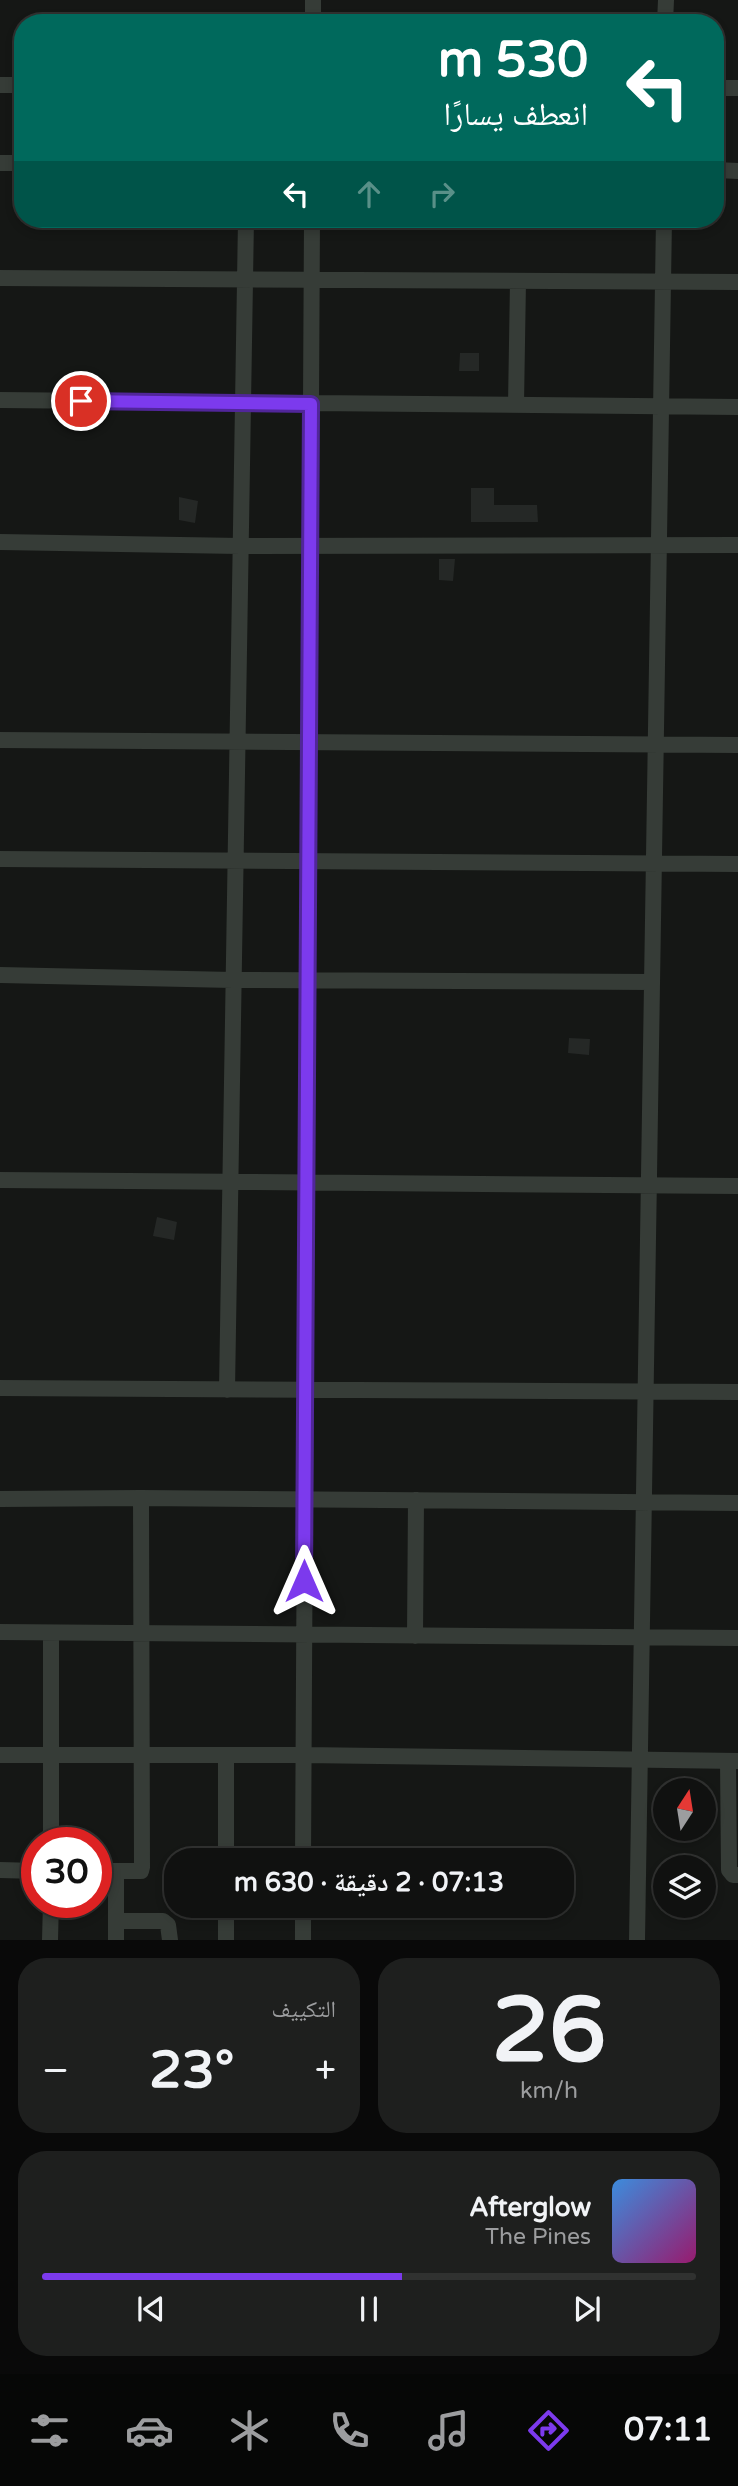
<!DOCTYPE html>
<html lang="ar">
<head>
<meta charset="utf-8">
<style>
  body { margin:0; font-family:"Varela Round","Noto Naskh Arabic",sans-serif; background:#1e1f1e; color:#f1f3f6; direction:rtl; height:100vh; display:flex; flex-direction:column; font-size:26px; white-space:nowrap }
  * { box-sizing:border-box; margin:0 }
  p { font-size:23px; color:#9c9d9f }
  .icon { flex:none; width:38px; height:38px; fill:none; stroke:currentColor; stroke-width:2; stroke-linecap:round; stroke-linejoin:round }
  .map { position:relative; height:1940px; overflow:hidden; direction:ltr }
  .sheet { display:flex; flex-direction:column; gap:18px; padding:18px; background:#090909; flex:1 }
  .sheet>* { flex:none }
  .top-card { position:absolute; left:14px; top:14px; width:710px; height:214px; border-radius:28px; box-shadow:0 4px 10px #0003,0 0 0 2px #303130; direction:rtl; background:#00695c; color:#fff; overflow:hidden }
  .needle { width:46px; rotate:12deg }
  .fabs { position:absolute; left:653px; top:1778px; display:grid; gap:14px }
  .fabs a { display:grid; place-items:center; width:63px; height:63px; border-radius:50%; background:#101110; box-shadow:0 4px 10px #0003,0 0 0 2px #303130; font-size:35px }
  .speed { position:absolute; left:21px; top:1827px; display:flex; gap:14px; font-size:35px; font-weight:700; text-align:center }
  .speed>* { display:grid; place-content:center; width:91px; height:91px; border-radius:50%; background:#101110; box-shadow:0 4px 10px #0003,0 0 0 2px #303130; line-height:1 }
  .speed .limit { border:10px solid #d22; background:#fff; color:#111 }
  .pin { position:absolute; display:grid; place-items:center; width:60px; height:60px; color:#fff; margin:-30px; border:4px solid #fff; border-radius:50%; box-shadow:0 2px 7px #0007 }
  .me { position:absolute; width:77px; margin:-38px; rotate:0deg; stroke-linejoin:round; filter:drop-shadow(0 0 5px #0008) }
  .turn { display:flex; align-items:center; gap:24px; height:147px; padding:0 21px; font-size:32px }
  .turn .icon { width:91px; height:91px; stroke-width:2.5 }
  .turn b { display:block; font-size:49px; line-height:60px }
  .lanes { display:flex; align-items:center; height:66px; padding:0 21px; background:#0003; justify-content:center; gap:35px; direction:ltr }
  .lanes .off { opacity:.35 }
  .big { font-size:52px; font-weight:700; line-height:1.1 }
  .sheet .widget { flex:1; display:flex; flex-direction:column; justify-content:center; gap:10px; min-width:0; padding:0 24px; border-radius:28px; background:#1e1f1e }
  .sheet .dial { align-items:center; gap:0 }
  .dial b { font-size:91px; line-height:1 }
  .song { display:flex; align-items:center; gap:21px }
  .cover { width:84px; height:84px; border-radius:10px; background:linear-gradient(135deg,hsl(210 70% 55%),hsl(320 70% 35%)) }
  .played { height:7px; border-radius:4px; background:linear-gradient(90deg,#7c3aed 55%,#303130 55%) }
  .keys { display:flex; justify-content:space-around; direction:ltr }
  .heat { display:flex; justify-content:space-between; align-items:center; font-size:38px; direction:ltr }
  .sheet .tiles { flex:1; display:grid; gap:18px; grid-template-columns:1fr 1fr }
  .widget:last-child { grid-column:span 2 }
  .trip { position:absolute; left:164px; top:1848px; width:410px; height:70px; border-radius:28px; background:#101110; box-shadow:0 4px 10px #0003,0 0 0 2px #303130; font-weight:700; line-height:70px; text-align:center; direction:rtl }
  .tabs { display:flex; height:112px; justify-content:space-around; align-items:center; background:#060706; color:#9c9d9f }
  .tabs .icon { width:49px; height:49px }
  .tabs .current { color:#7c3aed }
  .tabs b { font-size:32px; color:#f1f3f6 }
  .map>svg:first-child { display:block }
</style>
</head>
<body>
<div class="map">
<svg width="738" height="1940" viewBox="0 0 738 1940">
  <rect width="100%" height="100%" fill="#151715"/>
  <!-- building -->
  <path fill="#252826" d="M460 353H479V371H459Z
    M471 488H494V505H537L538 522H471Z
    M179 497 198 501 195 523 179 520Z
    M439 559H455L453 581 439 580Z
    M569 1038 590 1039 589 1055 568 1053Z
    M157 1217 177 1222 174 1240 153 1236Z"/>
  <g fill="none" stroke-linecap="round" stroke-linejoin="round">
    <!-- minor -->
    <path stroke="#363c37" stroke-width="16" d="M313 23V0
      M665 23 666 0
      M0 85H23
      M716 88H738
      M0 163H23
      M716 170 738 171
      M0 278 738 282
      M0 400 738 407
      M516 404 518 281
      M0 542 240 546 738 545
      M0 740 738 745
      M0 859 738 864
      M0 975 233 980 652 982
      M0 1180 738 1186
      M0 1388 738 1392
      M227 1390 246 219
      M0 1499 141 1498 738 1503
      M0 1632 738 1638
      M415 1636 416 1500
      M0 1755H304L738 1761
      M728 1761 729 1870 733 1875H738
      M51 1843V1633
      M226 1860V1755
      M303 1860 312 219
      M0 1870 37 1871
      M96 1871H141L142 1867 141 1498
      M116 1871V1940
      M116 1921H163L168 1925 170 1940
      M50 1940 51 1902
      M226 1940V1906
      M303 1940V1906
      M637 1940 664 219"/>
  </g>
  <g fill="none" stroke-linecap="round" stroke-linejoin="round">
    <!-- route casing -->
    <g stroke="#51269a" stroke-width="18">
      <path id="route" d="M81 401 311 404 304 1581"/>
    </g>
    <!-- route -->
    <use href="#route" stroke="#7c3aed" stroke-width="12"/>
  </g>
</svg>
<div class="fabs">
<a><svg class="needle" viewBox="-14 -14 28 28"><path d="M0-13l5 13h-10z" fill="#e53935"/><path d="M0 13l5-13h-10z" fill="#9c9d9f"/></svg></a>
<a><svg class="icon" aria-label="layers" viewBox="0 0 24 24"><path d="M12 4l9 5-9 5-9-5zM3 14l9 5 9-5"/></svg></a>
</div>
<div class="speed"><div class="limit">30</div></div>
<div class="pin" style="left:81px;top:401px;background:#d93025"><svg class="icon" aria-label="arrive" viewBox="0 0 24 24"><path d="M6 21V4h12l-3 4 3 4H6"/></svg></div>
<svg class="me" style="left:304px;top:1581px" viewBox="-20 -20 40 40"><path d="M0-17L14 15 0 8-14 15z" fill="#7c3aed" stroke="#fff" stroke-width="4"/></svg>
<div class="trip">07:13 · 2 دقيقة · 630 m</div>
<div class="top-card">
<div class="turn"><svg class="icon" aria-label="left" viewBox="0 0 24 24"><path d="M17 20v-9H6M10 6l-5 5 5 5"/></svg><div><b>530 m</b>انعطف يسارًا</div></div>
<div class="lanes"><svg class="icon" aria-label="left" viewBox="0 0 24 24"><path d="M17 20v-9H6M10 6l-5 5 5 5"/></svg><svg class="icon off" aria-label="ahead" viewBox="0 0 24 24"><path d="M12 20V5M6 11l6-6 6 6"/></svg><svg class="icon off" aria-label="right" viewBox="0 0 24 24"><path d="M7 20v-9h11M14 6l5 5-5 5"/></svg></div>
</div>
</div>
<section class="sheet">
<div class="tiles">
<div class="widget dial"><b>26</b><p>km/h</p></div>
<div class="widget"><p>التكييف</p>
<div class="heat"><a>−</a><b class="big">23°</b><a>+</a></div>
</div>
<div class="widget">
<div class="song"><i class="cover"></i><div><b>Afterglow</b><p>The Pines</p></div></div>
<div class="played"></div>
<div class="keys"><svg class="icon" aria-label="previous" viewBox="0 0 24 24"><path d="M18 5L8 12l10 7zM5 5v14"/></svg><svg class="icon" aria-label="pause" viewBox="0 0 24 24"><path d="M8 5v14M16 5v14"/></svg><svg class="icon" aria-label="next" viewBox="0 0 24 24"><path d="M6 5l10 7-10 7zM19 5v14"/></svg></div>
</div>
</div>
</section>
<nav class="tabs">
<b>07:11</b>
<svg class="icon current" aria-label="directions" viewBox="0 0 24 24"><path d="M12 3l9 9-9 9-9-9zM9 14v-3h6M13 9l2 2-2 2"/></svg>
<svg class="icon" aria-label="music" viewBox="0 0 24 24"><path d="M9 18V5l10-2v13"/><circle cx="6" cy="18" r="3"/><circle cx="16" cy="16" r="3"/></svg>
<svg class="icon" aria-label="phone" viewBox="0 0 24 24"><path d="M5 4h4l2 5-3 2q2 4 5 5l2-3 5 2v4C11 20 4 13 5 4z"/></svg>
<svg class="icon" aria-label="climate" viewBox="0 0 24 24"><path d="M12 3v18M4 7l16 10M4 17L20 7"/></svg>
<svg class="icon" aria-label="car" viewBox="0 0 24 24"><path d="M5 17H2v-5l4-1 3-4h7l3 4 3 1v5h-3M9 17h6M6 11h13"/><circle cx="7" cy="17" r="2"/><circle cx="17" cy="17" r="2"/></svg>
<svg class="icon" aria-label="filters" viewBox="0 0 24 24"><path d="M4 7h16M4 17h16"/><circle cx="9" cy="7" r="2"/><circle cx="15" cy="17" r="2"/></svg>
</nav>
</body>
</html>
